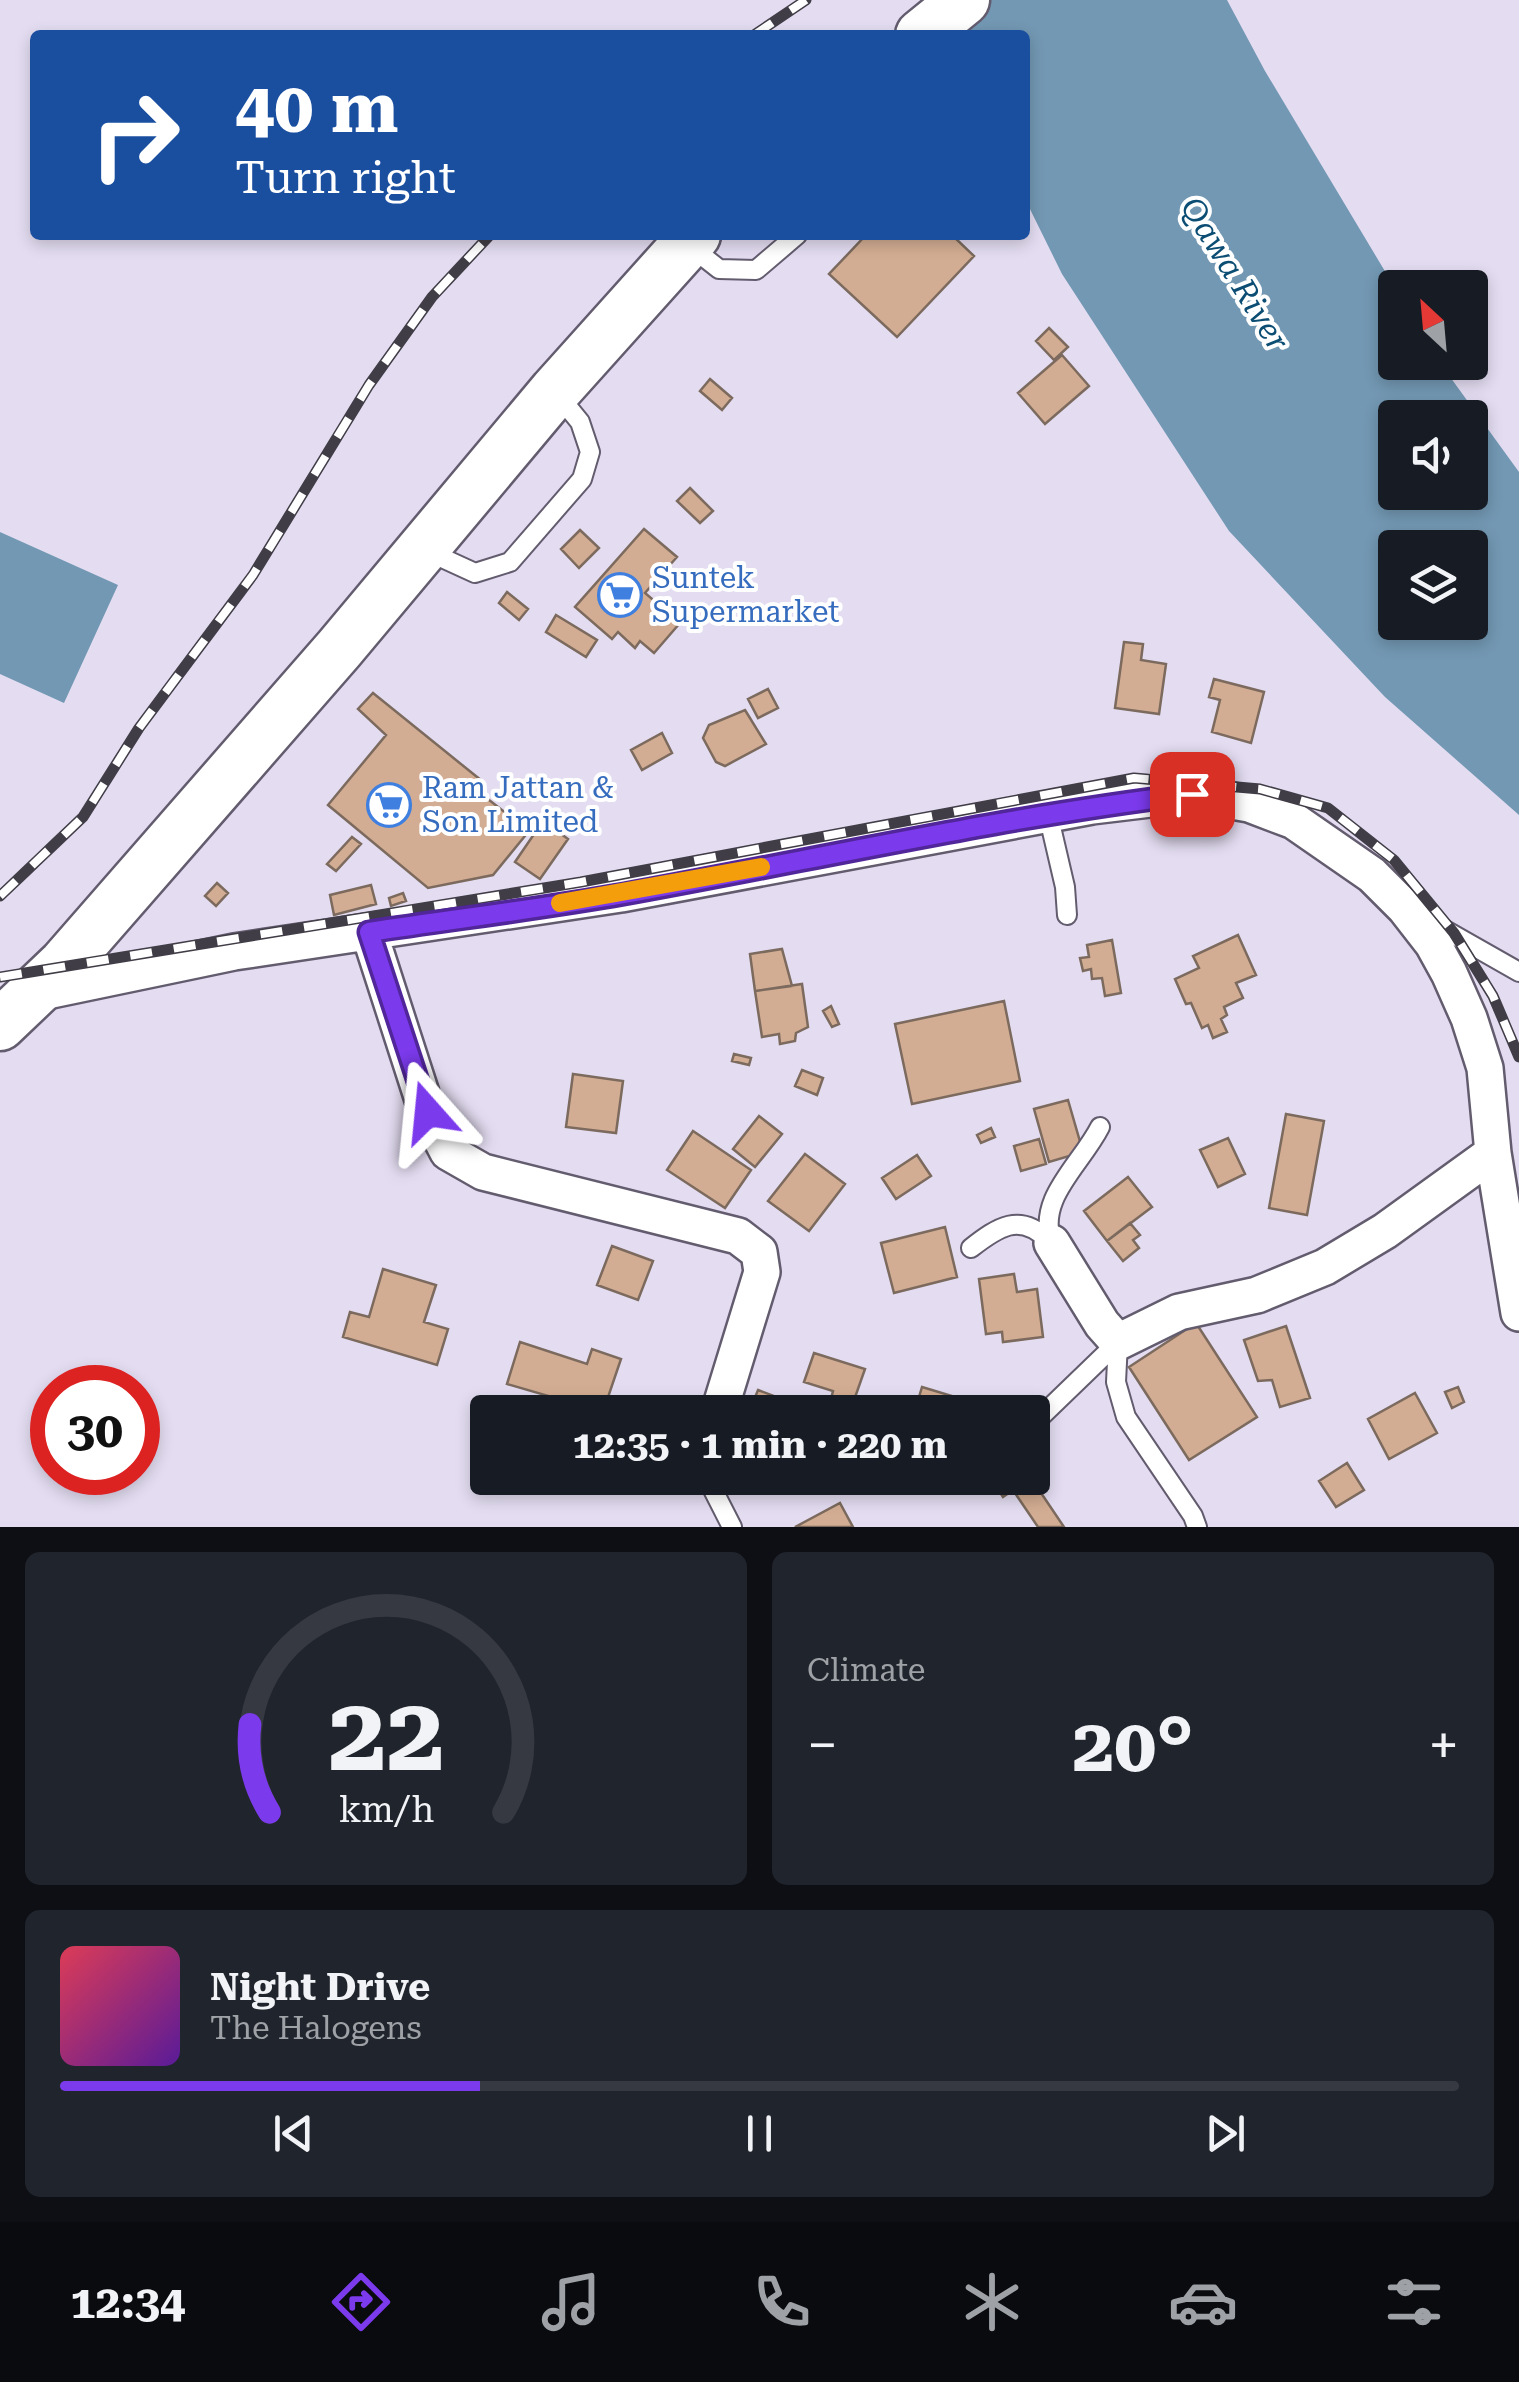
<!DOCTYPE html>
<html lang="en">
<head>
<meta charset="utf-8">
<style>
  body { margin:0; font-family:"Roboto Serif",serif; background:#20242c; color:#f1f3f6; height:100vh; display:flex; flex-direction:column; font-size:38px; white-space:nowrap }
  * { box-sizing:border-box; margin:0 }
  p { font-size:32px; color:#9ea1a6 }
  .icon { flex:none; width:55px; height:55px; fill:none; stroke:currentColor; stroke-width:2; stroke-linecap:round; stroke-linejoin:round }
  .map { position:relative; height:1527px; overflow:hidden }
  .panel { display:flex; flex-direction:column; gap:25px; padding:25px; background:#0d0f14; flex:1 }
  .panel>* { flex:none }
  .hud { position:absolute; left:30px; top:30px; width:1000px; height:210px; border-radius:10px; box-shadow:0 5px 15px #0003; background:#1a4fa0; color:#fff; overflow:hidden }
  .needle { width:65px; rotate:334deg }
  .tools { position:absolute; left:1378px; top:270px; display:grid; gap:20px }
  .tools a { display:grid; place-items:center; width:110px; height:110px; border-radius:10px; background:#171b24; box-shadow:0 5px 15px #0003; font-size:50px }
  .speed { position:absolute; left:30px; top:1365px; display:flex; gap:20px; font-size:50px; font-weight:700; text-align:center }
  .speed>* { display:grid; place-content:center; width:130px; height:130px; border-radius:50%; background:#171b24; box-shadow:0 5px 15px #0003; line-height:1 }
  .speed .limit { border:15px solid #d22; background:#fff; color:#111 }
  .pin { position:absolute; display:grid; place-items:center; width:85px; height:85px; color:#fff; margin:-42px; border-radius:20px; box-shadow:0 5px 15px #0006 }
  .me { position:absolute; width:110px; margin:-55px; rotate:342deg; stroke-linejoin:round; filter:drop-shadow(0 0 8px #0008) }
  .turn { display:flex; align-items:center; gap:35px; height:210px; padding:0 40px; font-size:45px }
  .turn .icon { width:130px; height:130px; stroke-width:2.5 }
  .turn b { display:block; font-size:70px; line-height:85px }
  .big { font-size:75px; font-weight:700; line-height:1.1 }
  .panel .tile { flex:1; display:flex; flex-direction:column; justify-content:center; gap:15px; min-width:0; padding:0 35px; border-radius:15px; background:#20242c }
  .panel .dial { align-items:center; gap:0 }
  .dial svg { height:260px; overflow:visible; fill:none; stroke:#363941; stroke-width:7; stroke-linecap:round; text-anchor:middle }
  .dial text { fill:#f1f3f6; stroke:none }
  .song { display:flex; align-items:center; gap:30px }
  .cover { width:120px; height:120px; border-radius:15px; background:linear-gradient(135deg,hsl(350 70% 55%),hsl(270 70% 35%)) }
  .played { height:10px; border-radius:5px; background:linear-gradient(90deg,#7c3aed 30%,#363941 30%) }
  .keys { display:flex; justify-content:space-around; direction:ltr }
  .heat { display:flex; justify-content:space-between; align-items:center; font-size:55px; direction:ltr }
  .panel .tiles { flex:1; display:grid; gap:25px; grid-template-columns:1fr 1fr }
  .tile:last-child { grid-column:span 2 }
  .trip { position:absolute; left:470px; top:1395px; width:580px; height:100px; border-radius:10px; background:#171b24; box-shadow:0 5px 15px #0003; font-weight:700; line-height:100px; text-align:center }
  .tab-bar { display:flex; height:160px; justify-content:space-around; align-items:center; background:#090b0e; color:#9ea1a6 }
  .tab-bar .icon { width:70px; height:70px }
  .tab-bar .on { color:#7c3aed }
  .tab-bar b { font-size:45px; color:#f1f3f6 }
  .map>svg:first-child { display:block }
</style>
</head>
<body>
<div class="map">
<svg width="1519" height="1527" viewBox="0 0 1519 1527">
  <rect width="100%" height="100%" fill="#e4ddf2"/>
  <!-- water -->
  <path fill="#7398b3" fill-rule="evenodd" d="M925 0H1227L1265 71 1395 288V362L1440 363 1519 472V815L1385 697 1229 531 1062 274 1025 199V35H943ZM1395 418H1470V492H1395ZM1395 548H1470V622H1395Z
    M0 532 118 585 64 703 0 674Z"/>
  <!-- building -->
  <path fill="#d3ad93" stroke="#7b6a5d" stroke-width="2.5" d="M866 235H952L974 256 897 337 829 274Z
    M1049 328 1068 347 1054 360 1036 341Z
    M1062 355 1089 386 1045 424 1018 393Z
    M710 379 732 398 722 410 700 391Z
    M690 488 713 511 700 523 677 501Z
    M644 529 677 557 645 593 680 623 654 653 640 641 635 648 618 632 612 639 575 607Z
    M580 530 599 548 579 568 561 549Z
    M507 592 528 609 519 620 499 603Z
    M556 615 597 640 586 657 546 632Z
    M1124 642 1143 644 1141 660 1166 664 1159 714 1115 708Z
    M1214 679 1264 692 1251 743 1212 732 1220 700 1209 697Z
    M768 689 778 708 758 718 748 699Z
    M373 693 482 781 475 789 529 831 493 875 428 888 328 805 386 735 358 709Z
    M745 710 766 744 725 766 716 762 703 738 709 725Z
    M662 733 672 753 642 770 631 750Z
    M543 821 568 839 540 879 515 862Z
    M352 837 361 844 336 871 327 864Z
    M217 883 228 893 216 906 205 896Z
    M371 885 376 904 334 915 330 895Z
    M403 893 406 901 391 906 389 898Z
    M1238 935 1256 975 1236 983 1243 998 1224 1007 1227 1015 1221 1019 1227 1032 1213 1038 1208 1025 1202 1028 1191 1003 1186 1004 1175 979 1199 968 1193 956Z
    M1112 940 1121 993 1105 996 1102 978 1092 979 1091 969 1083 971 1080 958 1089 957 1087 945Z
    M782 949 792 986 755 991 750 954Z
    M802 984 808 1027 796 1033 795 1041 780 1044 779 1034 762 1037 755 991Z
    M1004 1001 1020 1081 912 1104 895 1024Z
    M831 1006 839 1024 832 1027 823 1011Z
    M734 1054 751 1058 749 1065 732 1061Z
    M802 1070 823 1078 817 1095 795 1086Z
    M573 1074 623 1081 616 1133 566 1127Z
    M1068 1100 1083 1152 1049 1162 1034 1109Z
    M1286 1114 1324 1121 1307 1215 1269 1208Z
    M759 1116 782 1134 755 1167 733 1149Z
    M991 1128 995 1137 981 1143 977 1135Z
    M693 1131 751 1170 725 1208 667 1170Z
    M1228 1138 1245 1174 1218 1187 1200 1150Z
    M1039 1139 1046 1164 1021 1171 1014 1146Z
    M805 1154 845 1184 809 1231 768 1201Z
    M917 1155 931 1176 896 1199 882 1178Z
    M1128 1177 1152 1207 1107 1241 1084 1211Z
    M1130 1223 1140 1235 1133 1240 1139 1248 1123 1261 1107 1241Z
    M945 1227 957 1277 894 1293 881 1243Z
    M612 1246 653 1261 638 1300 597 1285Z
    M383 1269 436 1285 424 1322 448 1329 437 1365 343 1337 350 1312 369 1317Z
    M1014 1274 1017 1292 1037 1289 1043 1337 1003 1342 1002 1332 986 1334 979 1279Z
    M1196 1323 1257 1417 1189 1460 1129 1367Z
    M1286 1326 1310 1398 1280 1407 1272 1380 1258 1381 1244 1340Z
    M520 1342 587 1364 592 1349 621 1359 603 1412 507 1384Z
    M814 1353 865 1369 852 1406 831 1399 833 1391 804 1382Z
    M922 1387 952 1396 949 1404 964 1408 963 1412H935L916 1407Z
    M1458 1387 1464 1402 1452 1408 1445 1392Z
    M758 1390 795 1404 792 1412H749Z
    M1415 1393 1437 1433 1389 1459 1368 1419Z
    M1347 1463 1364 1490 1336 1507 1319 1481Z
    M995 1478H1031L1064 1527H1038L1013 1490 1003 1497 992 1480Z
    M840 1503 853 1527H795Z"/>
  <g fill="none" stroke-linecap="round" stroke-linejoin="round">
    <!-- lane casing -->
    <g stroke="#635c6e" stroke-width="22">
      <path id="lane" d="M691 247 719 269 756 270 797 235
        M427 551 475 573 510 562 582 479 590 452 580 422 558 395
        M1048 814 1065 887 1067 915
        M1424 918 1519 972
        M1052 1243C1036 1199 1080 1166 1100 1127
        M971 1248C998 1227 1020 1212 1048 1240
        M1118 1342 1116 1382 1126 1417 1193 1516 1197 1527
        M1032 1425 1118 1342
        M707 1478 732 1527"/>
    </g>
    <!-- street casing -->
    <g stroke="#635c6e" stroke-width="40">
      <path id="street" d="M369 932 427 1112 448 1152 483 1172 738 1236 759 1252 762 1272 719 1412
        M37 993 234 952 621 894 1092 806 1192 794 1249 804 1294 821 1372 875 1405 908 1433 944 1449 973 1469 1018 1485 1068 1493 1153 1519 1313
        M1052 1243 1102 1324 1118 1342 1179 1312 1257 1295 1325 1267 1385 1231 1493 1153"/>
    </g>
    <!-- secondary casing -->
    <g stroke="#635c6e" stroke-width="55">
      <path id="secondary" d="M921 35 964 0
        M0 1025 64 964 339 649 555 391 695 235"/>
    </g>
    <!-- lane -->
    <use href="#lane" stroke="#fff" stroke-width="18"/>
    <!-- street -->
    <use href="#street" stroke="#fff" stroke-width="35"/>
    <!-- secondary -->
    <use href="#secondary" stroke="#fff" stroke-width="50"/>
    <!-- rail casing -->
    <g stroke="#413d47" stroke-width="11">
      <path id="rail" d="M754 35 806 0
        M0 896 83 817 139 728 253 575 369 385 432 297 490 235
        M0 977 581 882 1134 778 1260 789 1328 808 1394 860 1454 933 1493 996 1519 1057"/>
    </g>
    <!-- rail -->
    <use href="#rail" stroke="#fff" stroke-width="8" stroke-dasharray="22" stroke-linecap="butt"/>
  </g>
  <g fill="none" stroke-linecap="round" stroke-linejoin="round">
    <!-- route casing -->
    <g stroke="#51269a" stroke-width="25">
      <path id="route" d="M428 1112 369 932C454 919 539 909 624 894 813 860 1001 817 1192 794"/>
    </g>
    <!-- route -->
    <use href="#route" stroke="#7c3aed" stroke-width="18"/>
    <!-- slow -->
    <path stroke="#f59e0b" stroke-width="18" d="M560 903 761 867"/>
  </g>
  <!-- icons -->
  <defs>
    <g id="supermarket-ring" transform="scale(2.25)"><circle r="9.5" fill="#fff" stroke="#3f7fe0" stroke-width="1.5"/><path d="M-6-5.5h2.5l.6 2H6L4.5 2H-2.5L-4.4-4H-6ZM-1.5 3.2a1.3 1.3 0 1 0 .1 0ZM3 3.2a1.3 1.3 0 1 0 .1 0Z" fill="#3f7fe0"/></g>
  </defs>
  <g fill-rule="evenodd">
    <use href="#supermarket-ring" x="620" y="595"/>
    <use href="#supermarket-ring" x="389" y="805"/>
  </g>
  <g text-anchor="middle" stroke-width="8" stroke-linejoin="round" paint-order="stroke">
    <!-- shop labels -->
    <g font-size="30" fill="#366cbe" stroke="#fff" text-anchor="start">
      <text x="652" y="588">Suntek<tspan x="652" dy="34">Supermarket</tspan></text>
      <text x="422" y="798">Ram Jattan &amp;<tspan x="422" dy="34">Son Limited</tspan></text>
    </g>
    <!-- water labels -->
    <g font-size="32" font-style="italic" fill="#0c4d73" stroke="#fff">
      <text transform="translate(1235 274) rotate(58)" y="11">Qawa River</text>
    </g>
  </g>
</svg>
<div class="tools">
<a><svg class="needle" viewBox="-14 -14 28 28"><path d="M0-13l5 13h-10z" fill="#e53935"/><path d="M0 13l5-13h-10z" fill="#9ea1a6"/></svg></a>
<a><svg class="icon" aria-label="sound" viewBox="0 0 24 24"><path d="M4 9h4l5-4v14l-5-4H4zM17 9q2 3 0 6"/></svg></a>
<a><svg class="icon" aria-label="layers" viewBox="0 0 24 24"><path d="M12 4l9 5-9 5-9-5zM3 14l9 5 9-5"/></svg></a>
</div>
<div class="speed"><div class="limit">30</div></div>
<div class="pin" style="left:1192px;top:794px;background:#d93025"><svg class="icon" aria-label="arrive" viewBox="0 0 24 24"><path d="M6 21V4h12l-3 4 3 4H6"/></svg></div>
<svg class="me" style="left:428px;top:1112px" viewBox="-20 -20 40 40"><path d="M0-17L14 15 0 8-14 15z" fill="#7c3aed" stroke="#fff" stroke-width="4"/></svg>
<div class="trip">12:35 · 1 min · 220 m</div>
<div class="hud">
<div class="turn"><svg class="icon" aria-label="right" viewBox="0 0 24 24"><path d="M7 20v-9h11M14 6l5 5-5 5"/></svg><div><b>40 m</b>Turn right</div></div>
</div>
</div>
<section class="panel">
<div class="tiles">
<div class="tile dial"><svg viewBox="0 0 100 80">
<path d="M14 69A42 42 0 1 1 86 69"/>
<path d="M14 69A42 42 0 0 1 8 42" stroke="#7c3aed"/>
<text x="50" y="56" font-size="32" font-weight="700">22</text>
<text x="50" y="72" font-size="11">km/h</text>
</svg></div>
<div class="tile"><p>Climate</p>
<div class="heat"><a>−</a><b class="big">20°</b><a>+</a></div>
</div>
<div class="tile">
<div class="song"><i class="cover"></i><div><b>Night Drive</b><p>The Halogens</p></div></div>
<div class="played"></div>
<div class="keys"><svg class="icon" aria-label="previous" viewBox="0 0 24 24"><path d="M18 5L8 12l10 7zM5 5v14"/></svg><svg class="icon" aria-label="pause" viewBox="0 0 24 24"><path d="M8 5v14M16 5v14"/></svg><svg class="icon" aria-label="next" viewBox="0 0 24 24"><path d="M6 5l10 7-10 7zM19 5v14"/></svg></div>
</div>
</div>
</section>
<nav class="tab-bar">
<b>12:34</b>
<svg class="icon on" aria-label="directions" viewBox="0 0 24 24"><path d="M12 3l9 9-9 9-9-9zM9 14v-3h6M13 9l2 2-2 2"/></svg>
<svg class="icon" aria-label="music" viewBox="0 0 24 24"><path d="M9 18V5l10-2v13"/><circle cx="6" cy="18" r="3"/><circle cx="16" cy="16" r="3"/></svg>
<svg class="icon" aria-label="phone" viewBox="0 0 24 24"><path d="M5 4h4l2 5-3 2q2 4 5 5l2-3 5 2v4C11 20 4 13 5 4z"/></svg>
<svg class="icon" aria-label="climate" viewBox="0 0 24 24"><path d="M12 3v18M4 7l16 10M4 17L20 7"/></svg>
<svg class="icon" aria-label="car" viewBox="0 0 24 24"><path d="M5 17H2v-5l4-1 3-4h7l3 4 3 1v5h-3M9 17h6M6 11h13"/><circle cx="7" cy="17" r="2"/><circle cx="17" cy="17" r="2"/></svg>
<svg class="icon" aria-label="filters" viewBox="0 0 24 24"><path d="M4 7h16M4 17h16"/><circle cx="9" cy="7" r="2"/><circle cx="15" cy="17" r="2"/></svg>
</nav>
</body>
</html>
